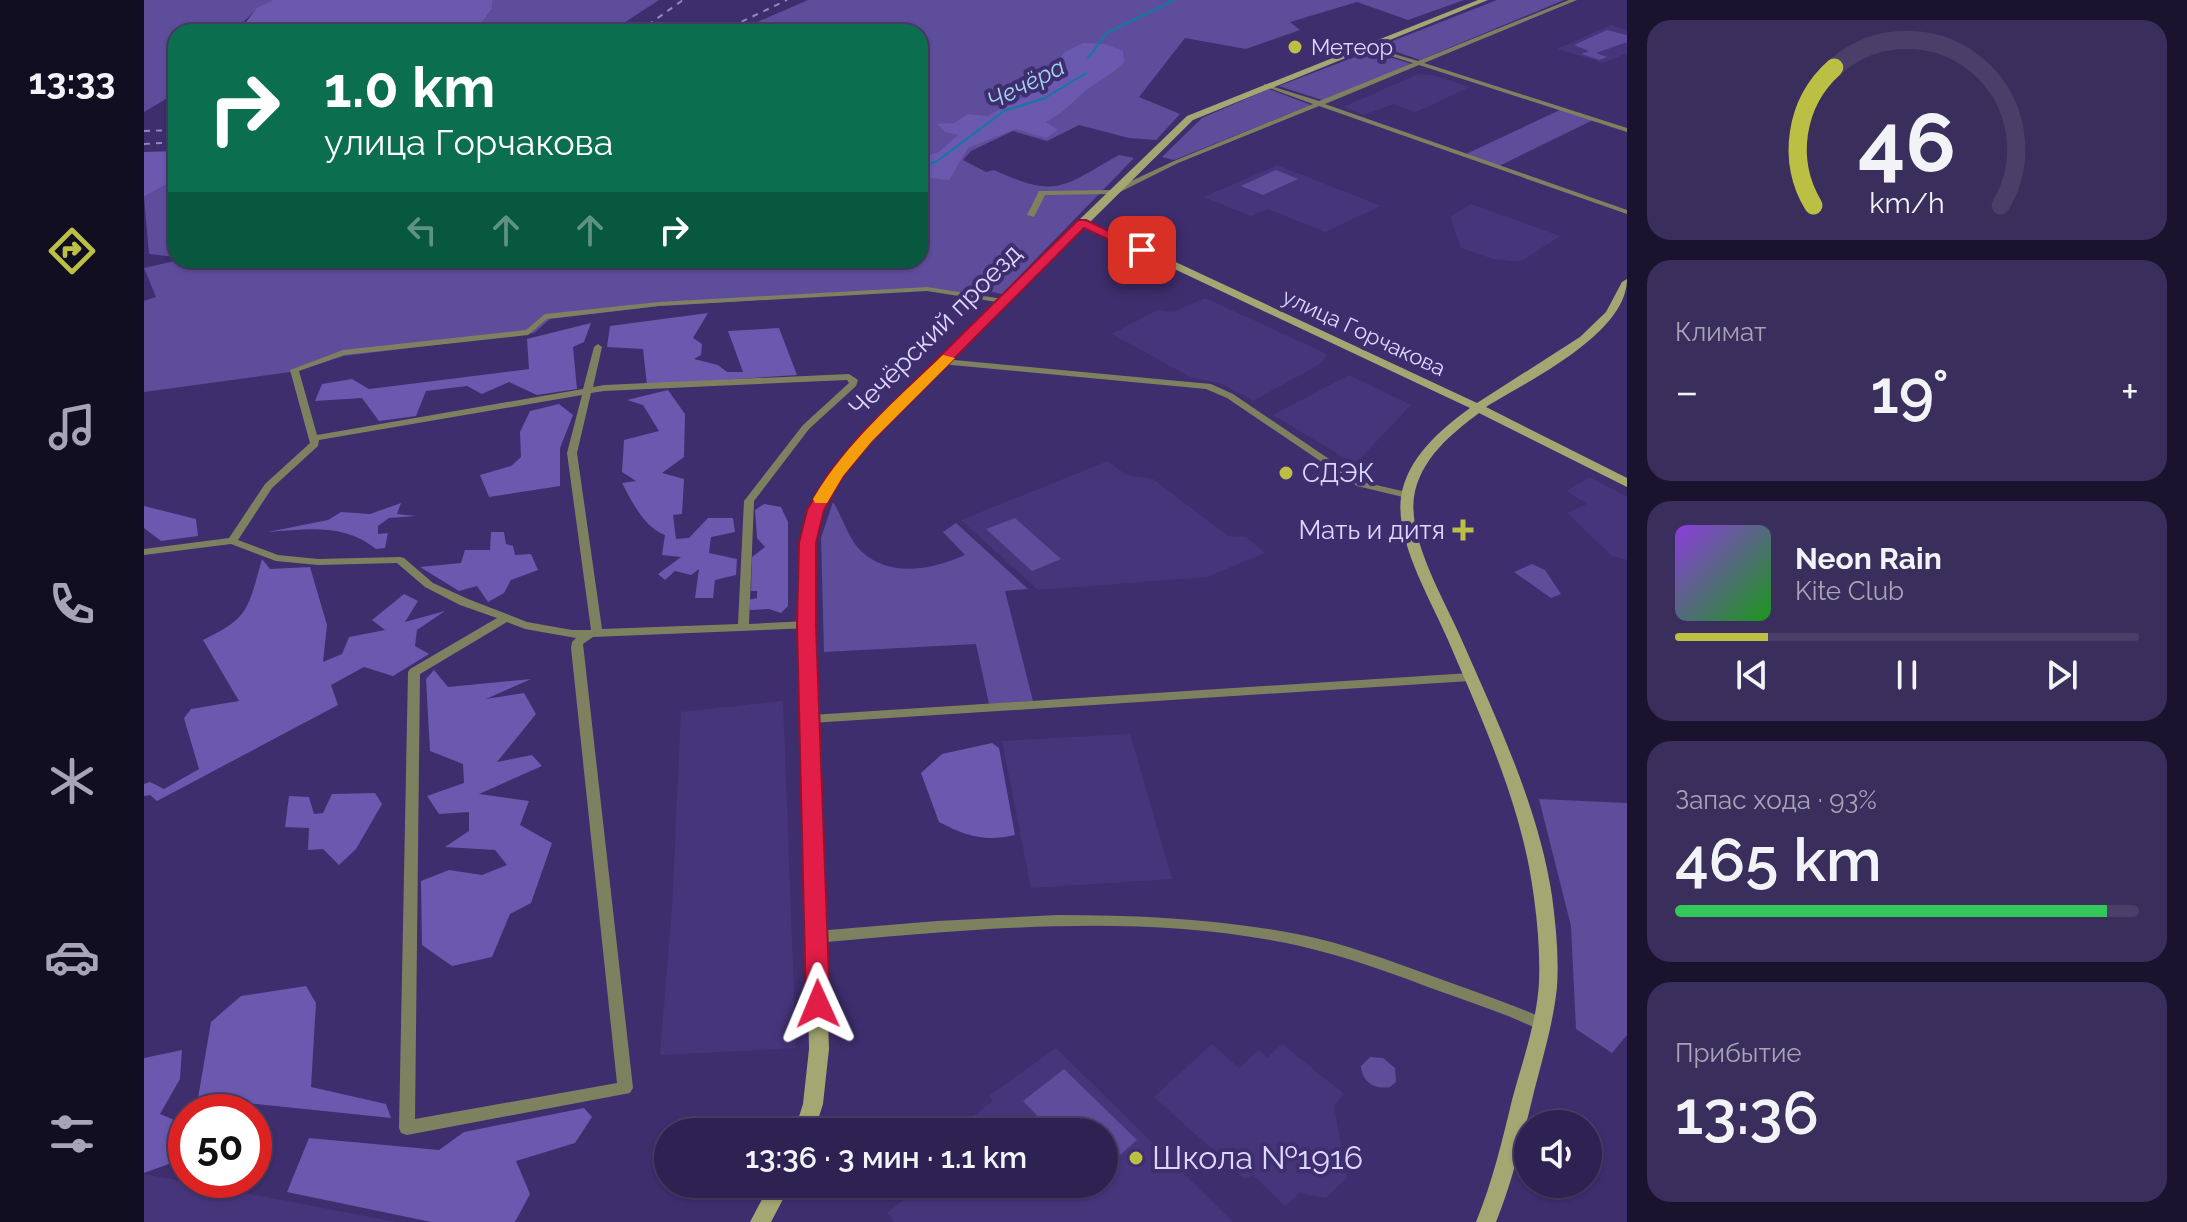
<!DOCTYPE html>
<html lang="ru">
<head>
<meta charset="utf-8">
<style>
  body { margin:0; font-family:Raleway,sans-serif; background:#3a2f5c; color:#f1f3f6; height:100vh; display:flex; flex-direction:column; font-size:30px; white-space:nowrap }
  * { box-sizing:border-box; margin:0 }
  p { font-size:26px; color:#a7a4b8 }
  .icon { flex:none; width:44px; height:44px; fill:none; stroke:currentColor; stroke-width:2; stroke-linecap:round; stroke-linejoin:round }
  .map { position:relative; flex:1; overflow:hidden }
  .side { display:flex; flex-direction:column; gap:20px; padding:20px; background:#19132d; width:560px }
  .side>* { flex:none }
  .top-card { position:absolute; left:24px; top:24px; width:760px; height:244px; border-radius:24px; box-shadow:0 2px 6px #0004,0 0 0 2px #493f69; background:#0b6e4f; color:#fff; overflow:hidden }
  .fabs { position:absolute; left:1370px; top:1110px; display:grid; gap:16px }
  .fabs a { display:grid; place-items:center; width:88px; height:88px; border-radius:50%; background:#2e2252; box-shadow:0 2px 6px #0004,0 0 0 2px #493f69; font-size:40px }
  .speed { position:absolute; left:24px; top:1094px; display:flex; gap:16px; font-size:40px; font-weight:700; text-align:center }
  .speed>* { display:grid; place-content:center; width:104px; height:104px; border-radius:50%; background:#2e2252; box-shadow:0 2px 6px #0004,0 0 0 2px #493f69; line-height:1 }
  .speed .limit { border:12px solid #d22; background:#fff; color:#111 }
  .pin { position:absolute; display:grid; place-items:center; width:68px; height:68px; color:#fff; margin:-34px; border-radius:16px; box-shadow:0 4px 12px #0006 }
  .me { position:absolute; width:88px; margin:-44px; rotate:359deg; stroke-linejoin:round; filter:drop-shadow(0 0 6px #0008) }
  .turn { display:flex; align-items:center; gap:28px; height:168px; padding:0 24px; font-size:36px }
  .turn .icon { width:104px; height:104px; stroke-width:2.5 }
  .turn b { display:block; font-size:56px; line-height:68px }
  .lanes { display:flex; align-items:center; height:76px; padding:0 24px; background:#0003; justify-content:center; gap:40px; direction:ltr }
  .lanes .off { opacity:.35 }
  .big { font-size:60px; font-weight:600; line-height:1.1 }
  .side .widget { flex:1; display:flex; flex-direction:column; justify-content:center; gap:12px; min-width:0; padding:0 28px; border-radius:24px; background:#3a2f5c }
  .side .dial { align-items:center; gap:0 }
  .dial svg { height:208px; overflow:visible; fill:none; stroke:#493f69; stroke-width:7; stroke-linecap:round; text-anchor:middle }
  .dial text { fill:#f1f3f6; stroke:none }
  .song { display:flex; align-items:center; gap:24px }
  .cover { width:96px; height:96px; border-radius:12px; background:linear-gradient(135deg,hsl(270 70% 55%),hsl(120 70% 35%)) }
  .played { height:8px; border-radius:4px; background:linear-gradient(90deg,#bbc044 20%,#493f69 20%) }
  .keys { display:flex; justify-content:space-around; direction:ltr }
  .heat { display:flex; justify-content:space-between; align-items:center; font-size:44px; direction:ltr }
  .charge { height:12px; border-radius:6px; background:linear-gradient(90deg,#34c759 93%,#493f69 0) }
  .trip { position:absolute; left:510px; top:1118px; width:464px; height:80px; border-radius:40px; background:#2e2252; box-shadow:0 2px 6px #0004,0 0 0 2px #493f69; font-weight:600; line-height:80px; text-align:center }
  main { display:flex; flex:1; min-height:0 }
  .dock { display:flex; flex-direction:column; width:144px; justify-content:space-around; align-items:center; background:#120e21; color:#a7a4b8 }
  .dock .icon { width:56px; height:56px }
  .dock .active { color:#bbc044 }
  .dock b { font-size:36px; color:#f1f3f6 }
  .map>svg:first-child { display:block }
</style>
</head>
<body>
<main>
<nav class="dock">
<b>13:33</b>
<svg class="icon active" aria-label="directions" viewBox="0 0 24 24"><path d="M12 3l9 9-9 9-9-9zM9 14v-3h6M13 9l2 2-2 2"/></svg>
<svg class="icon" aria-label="music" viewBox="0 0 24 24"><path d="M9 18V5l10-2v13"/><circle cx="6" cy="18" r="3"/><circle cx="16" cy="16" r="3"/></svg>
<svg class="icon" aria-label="phone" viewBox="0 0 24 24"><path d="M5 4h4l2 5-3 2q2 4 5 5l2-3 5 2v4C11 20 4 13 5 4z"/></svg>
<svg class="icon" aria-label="climate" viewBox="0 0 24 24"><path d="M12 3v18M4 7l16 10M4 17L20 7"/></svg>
<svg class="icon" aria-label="car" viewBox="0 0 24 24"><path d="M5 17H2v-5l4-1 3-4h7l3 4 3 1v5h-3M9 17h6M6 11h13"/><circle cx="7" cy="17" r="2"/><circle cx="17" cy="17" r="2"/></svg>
<svg class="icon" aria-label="filters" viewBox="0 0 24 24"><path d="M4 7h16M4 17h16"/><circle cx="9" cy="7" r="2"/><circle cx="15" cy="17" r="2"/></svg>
</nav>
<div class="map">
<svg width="1483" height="1222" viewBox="0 0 1483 1222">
  <rect width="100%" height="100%" fill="#3e2e6e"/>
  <!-- built -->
  <path fill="#47357c" d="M1467 25 1483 30V53L1460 63 1413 49Z
    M1274 74 1288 75 1326 87 1272 112 1249 104 1220 115 1199 107Z
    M1133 165 1237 206 1181 232 1124 209 1107 216 1060 197Z
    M1327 204 1416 236 1376 262 1349 259 1317 248 1306 217Z
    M1061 298 1116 323 1183 354 1178 363 1109 401 1078 384 1046 377 968 334 1013 310 1030 312Z
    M1205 375 1267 405 1211 464 1129 415Z
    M964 461 982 475 1009 479 1084 536 1102 537 1121 553 1063 577 894 590 817 520Z
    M1446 477 1483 497V560L1468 556 1423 513 1443 504 1423 491Z
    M639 701 652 1048 516 1055 528 910 537 712Z
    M986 734 1028 879 887 888 858 741Z
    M1068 1044 1095 1068 1115 1050 1123 1058 1138 1044 1200 1094 1190 1106 1203 1178 1182 1198 1155 1193 1141 1206 1109 1175 1101 1179 1010 1097Z
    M912 1048 1089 1222H750L743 1213 780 1184H960V1132H826L819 1124 849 1101 845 1096Z
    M0 1174 143 1201 252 1222H0Z"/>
  <!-- green -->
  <path fill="#5e4d9b" d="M0 0H129L113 9 96 25 98 32H32V93L0 112Z
    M349 0H515L466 32H331L348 9Z
    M664 0H1320L1264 20 1213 2 1146 22 1156 30 1102 49 1041 38 995 97 1036 114 1012 140 985 138 935 125 903 141 869 131 827 151 819 160 842 172 850 170C913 199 918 187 975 155L990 158 858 294 848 292 841 297 783 290 515 306 406 319 390 333 200 356 153 371 0 392V301L12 297 0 268 35 260H776V32H590Z
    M1353 0H1420L1276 60 1236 46Z
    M1463 30 1483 35V42L1452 53 1463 57 1456 60 1437 54 1445 51 1430 45Z
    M1226 51 1268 64 1178 100 1135 86Z
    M1125 89 1167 105 1030 160 1018 157 1058 118Z
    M1416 110 1449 120 1355 166 1322 154Z
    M1132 170 1154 179 1119 195 1097 186Z
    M32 179V257L5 254 0 197Z
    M689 502C698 516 705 540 717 551 746 578 787 570 821 555L799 532 812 523 884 589 861 591 889 701 845 704 832 644 680 652 677 538Z
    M871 518 917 559 888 571 842 529Z
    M1388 564 1401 570 1417 594 1407 598 1370 572Z
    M1395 799 1483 803V1035L1468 1053 1432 1029 1427 926Z
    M1226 1057 1239 1058 1251 1068 1252 1082 1246 1087C1231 1090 1218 1082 1217 1066Z
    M920 1069 993 1140 960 1169V1132H909L879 1101Z"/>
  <!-- forest -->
  <path fill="#6b58af" d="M129 0H349L348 9 331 32 95 31 113 8Z
    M939 43 961 44 979 51 980 62C965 78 952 81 938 94 923 107 920 112 902 122L914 130 902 138 872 129 824 148 805 180 776 177V157L795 152 814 135 801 132 793 124 810 123 824 114 843 116 892 91 912 70 919 53Z
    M32 151V179L0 197V152Z
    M564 313 549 338 558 344 557 355 550 359 574 365 583 372H599L584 331 635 328 653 375 503 385 499 349 463 347 466 326Z
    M447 323 440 342 429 347 433 389 393 395 365 382 338 394 323 386 282 391 272 416 235 421 218 398 171 401 178 384 208 379 225 389 385 369 383 339Z
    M524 390 541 414 540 457 518 473 540 479 538 514 529 515 532 539 545 538 564 518H589L591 532 567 537 565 553 593 559 592 575 571 580 569 598H551L555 569 547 575 531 571 521 580 514 574 537 557 518 555 521 535C500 527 488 502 478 483L492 481 478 472 480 440 515 431 499 405 483 400Z
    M415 404 429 415 416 448V486L345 497 336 475 367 466 377 457 376 432 386 411Z
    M257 503 253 514 272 516 245 518 234 526V534L244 533 241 548 232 549C200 523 163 529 124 532L184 520 197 512 226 514Z
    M620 504 637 507 644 522V606L637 613 625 609 606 610 604 600 613 598V591H607L608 557 621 547 613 538 611 510Z
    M0 506 52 519 54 536 17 541 0 528Z
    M347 532H360L362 544 369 546 371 555 387 554 394 570 367 580 360 593 344 602 333 586 315 591 276 567 317 563 321 550H346Z
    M118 559 126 569 166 567 183 625 179 662 198 654 205 637 241 630 228 620 260 594 274 601 261 622 301 611 273 630 271 646 285 654 249 676 220 667 187 685 194 705 13 801 6 795 0 796V784L6 782 20 789 55 769 40 718 47 709 95 701 59 640C106 618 104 608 118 559Z
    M290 670 304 687 387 679 342 699 380 693 392 714 353 762 388 755 398 766 335 794 385 801 376 825 408 843 387 903 366 914 348 957 308 966 278 945 277 881 305 870 338 875 363 865 351 850 301 847 325 831V812L295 814 283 796 320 783 319 764 286 751 282 679Z
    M848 743 855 748 871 835C840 842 822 836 795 822L777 773 798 754Z
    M231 793 238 804 212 849 195 865 179 849 164 850 165 828 141 827 145 796 165 797 170 814 179 813 188 794Z
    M162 986 172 1003 167 1087 242 1104 247 1118 54 1098 67 1022 97 996Z
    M38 1050 36 1079 16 1114 42 1125C42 1163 32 1161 0 1173V1058Z
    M440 1108 448 1117 431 1143 372 1161 386 1194 371 1222H287L143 1192 165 1138 295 1150 320 1132Z"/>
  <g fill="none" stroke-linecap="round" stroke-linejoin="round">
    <!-- stream -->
    <path stroke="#0e7aa3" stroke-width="2" d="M944 58 963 33 1030 0
      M776 165 792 162 860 111 901 98 942 73"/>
    <!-- street -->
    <path fill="#7e8160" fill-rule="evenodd" d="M1425 0H1433L1280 63 1483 128V132L1275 65 1181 104 1483 210V214L1175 106 1034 163 972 194 901 195 890 217 883 215 895 191 968 190 1030 161 1169 104 1120 86V84L1175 101 1269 63 1219 47V45L1274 61Z
      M783 287 859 299 863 301 859 303 783 291 515 306 403 319 384 335 200 355 155 371 173 435 439 389 450 347 454 344 458 347 449 387 460 385 705 374 714 380 712 386 665 429 610 501 605 624 663 621 667 622 669 625 667 628 449 637 439 644 489 1088 486 1093 263 1135 257 1133 255 1128 264 672 266 669 353 618 316 605 281 587 253 563 174 565 132 561 87 544 0 555V549L85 538 121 484 166 443 146 370 199 350 382 330 401 314 515 302ZM703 380 705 383 659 425 600 501 594 624 458 629 433 453 447 393 460 391ZM438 395 423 453 447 630H428L383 622 324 599 289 583 260 558 256 557 174 559 134 555 94 540 128 488 174 446 175 440ZM363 622 381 629 432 638 428 642 427 648 473 1083 271 1119 276 674Z
      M800 359 1067 384 1089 394 1219 482 1267 493 1268 495 1263 498 1213 486 1083 398 1062 389 797 364 796 362Z
      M1326 673 1332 677 1326 681 667 723 663 722 661 719 663 716 667 715Z
      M914 915C994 915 1074 919 1153 934 1199 943 1244 960 1288 976 1326 990 1365 1003 1402 1019L1404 1024 1402 1029 1397 1030C1386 1026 1375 1020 1364 1016 1341 1007 1318 999 1295 991 1250 974 1204 957 1156 946 998 911 832 929 672 943L667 941 665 937 667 933 672 931 793 921Z"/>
    <!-- secondary -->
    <path fill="#a4a772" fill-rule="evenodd" d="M1334 0H1344L1049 120 946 222 1333 403 1436 337 1462 312 1478 282 1483 279C1483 334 1384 381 1342 407L1483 478V487L1335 413C1307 434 1276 459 1270 497 1264 542 1303 604 1320 645 1355 725 1395 809 1408 896 1412 926 1415 957 1413 987 1409 1026 1397 1063 1388 1100 1378 1141 1368 1182 1352 1222H1332C1348 1183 1358 1142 1368 1100 1378 1062 1393 1022 1395 982 1396 954 1394 926 1390 898 1379 808 1339 722 1304 640 1287 600 1251 541 1257 497 1263 458 1296 430 1326 408L941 227 762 404 691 484 677 510 671 543 670 625 685 1049 679 1104 670 1132H650L659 1104 665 1049 656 625 657 543 665 510 681 480 754 400 934 223 935 220 1043 116Z
      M626 1184H647L627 1222H606Z"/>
    <!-- rail -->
    <path stroke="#9288bb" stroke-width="2" stroke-dasharray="6 6" stroke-linecap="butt" d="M494 32 539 0
      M576 32 643 0
      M0 131 32 130
      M0 144 32 142"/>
  </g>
  <!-- route -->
  <path fill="#e11d48" stroke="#92132f" stroke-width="2" d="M934 220H942L1004 250 993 253 940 228 728 441 699 476 680 510 672 543V625L686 1004 683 1012 674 1015 665 1012 662 1004 653 625 655 543 663 510 684 474 717 434Z"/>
  <!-- slow -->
  <path fill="#f59e0b" d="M799 355 811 358 728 441 699 476 683 503H671L669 499C702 443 752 400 799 355Z"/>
  <!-- markers -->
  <g fill="#bbc044" stroke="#3e2e6e" stroke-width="3">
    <circle cx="1151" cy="47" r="8"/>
    <circle cx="1142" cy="473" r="8"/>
    <path d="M1315 518h8v8h8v8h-8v8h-8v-8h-8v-8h8z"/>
    <circle cx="992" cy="1158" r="8"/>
  </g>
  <g text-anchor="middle" stroke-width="8" stroke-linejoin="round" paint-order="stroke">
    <!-- far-poi labels -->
    <g font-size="22" fill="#dcd7ff" stroke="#3e2e6e" text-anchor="start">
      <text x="1167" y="55">Метеор</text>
    </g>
    <!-- far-street labels -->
    <g font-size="22" fill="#dcd7ff" stroke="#3e2e6e">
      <text transform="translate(1220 332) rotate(25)" y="8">улица Горчакова</text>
    </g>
    <!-- far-water labels -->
    <g font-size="24" font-style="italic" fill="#a1d5f0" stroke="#3e2e6e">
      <text transform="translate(882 84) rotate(-27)" y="8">Чечёра</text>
    </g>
    <!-- street labels -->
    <g font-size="26" fill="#dcd7ff" stroke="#3e2e6e">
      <text transform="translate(791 330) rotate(-45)" y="9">Чечёрский проезд</text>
    </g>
    <!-- poi labels -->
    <g font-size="26" fill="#dcd7ff" stroke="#3e2e6e" text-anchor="start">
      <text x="1158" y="482">СДЭК</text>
      <text x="1301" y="539" text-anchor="end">Мать и дитя</text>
    </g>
    <!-- near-poi labels -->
    <g font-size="32" fill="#dcd7ff" stroke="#3e2e6e" text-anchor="start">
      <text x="1008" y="1169">Школа №1916</text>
    </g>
  </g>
</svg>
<div class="fabs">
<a><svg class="icon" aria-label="sound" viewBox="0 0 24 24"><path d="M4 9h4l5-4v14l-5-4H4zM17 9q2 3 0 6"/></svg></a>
</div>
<div class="speed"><div class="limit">50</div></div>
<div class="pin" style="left:998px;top:250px;background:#d93025"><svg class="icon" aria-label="arrive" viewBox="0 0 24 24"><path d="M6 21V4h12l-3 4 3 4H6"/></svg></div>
<svg class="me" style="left:674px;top:1004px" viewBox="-20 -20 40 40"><path d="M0-17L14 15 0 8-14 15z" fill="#e11d48" stroke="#fff" stroke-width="4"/></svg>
<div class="trip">13:36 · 3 мин · 1.1 km</div>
<div class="top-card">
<div class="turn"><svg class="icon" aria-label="right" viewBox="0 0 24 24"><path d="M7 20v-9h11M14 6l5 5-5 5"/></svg><div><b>1.0 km</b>улица Горчакова</div></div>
<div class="lanes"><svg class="icon off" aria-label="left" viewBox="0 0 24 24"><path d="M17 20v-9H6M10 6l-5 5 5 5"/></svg><svg class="icon off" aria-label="ahead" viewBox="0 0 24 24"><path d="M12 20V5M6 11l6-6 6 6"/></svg><svg class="icon off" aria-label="ahead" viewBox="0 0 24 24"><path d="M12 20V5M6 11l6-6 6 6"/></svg><svg class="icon" aria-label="right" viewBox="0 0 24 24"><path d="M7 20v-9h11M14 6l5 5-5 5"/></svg></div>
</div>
</div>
<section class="side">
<div class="widget dial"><svg viewBox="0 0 100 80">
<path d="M14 69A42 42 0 1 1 86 69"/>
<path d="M14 69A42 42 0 0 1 22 16" stroke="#bbc044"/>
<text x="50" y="56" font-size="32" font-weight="700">46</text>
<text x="50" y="72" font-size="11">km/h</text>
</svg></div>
<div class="widget"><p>Климат</p>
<div class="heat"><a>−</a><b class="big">19°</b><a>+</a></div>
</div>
<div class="widget">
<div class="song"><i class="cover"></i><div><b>Neon Rain</b><p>Kite Club</p></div></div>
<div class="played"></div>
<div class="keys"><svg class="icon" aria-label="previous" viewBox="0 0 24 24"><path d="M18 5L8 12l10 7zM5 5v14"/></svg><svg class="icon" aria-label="pause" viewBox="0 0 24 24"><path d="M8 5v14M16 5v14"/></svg><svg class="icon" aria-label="next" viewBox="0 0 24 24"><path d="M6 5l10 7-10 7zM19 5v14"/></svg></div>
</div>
<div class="widget"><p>Запас хода · 93%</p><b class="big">465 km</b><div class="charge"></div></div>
<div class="widget"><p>Прибытие</p><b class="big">13:36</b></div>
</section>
</main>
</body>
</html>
